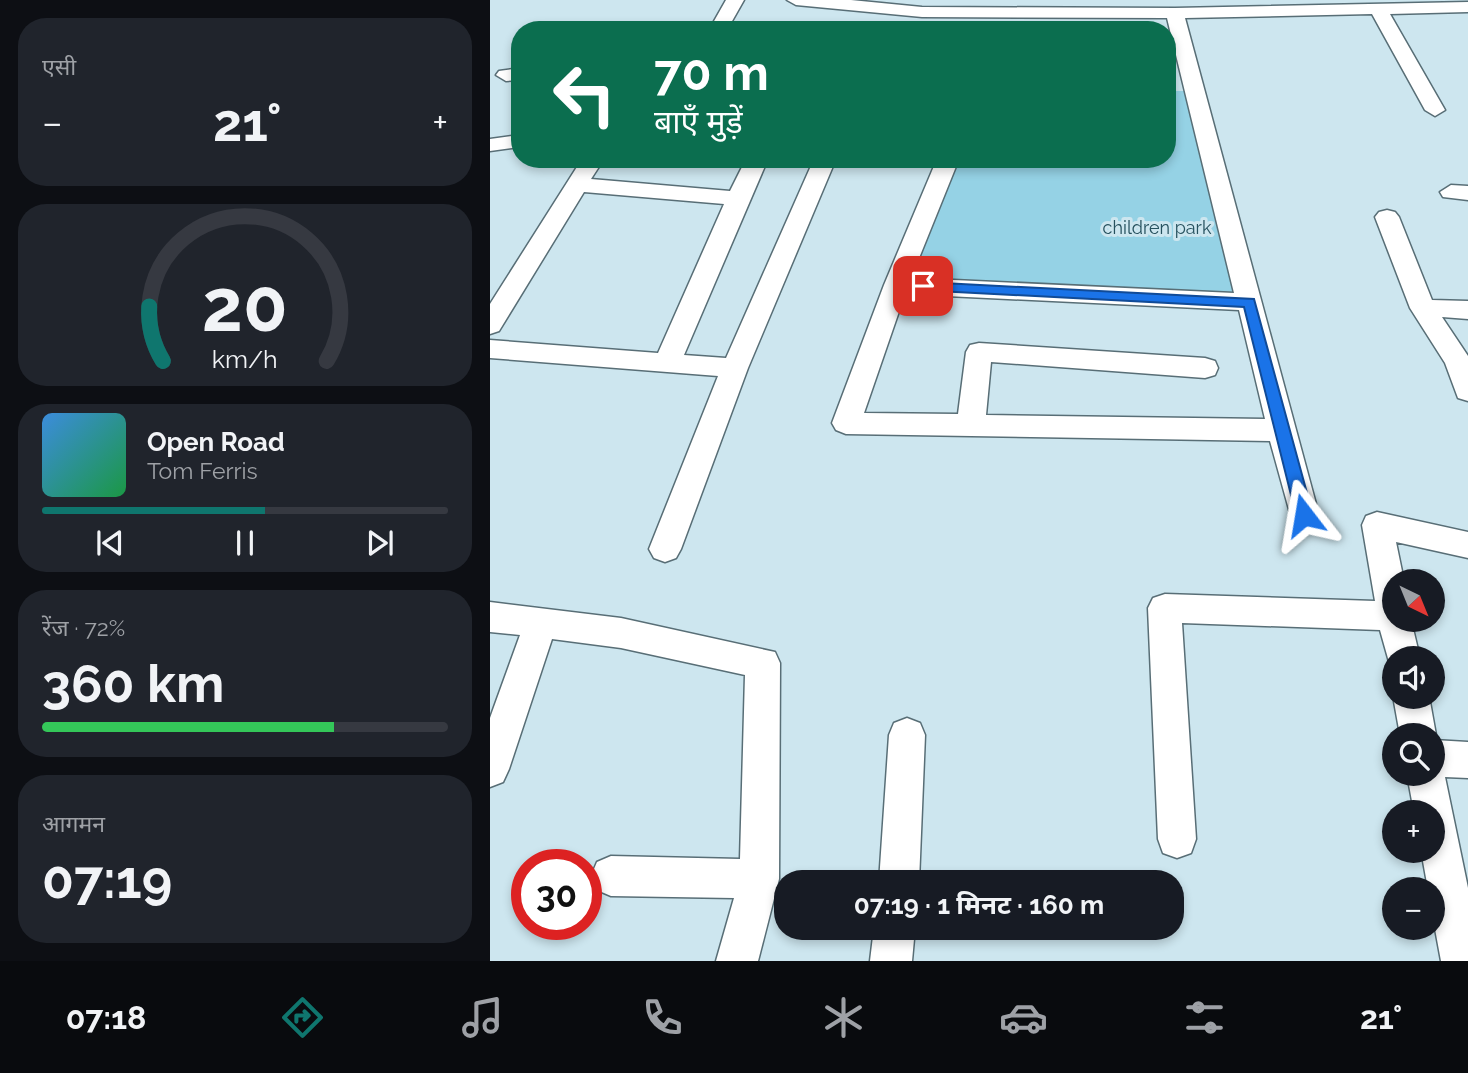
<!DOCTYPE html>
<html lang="hi">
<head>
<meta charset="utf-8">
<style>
  body { margin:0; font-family:Raleway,"Noto Sans Devanagari",sans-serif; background:#20242c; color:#f1f3f6; height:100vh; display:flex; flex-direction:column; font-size:26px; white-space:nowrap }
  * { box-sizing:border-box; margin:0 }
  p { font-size:23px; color:#9ea1a6 }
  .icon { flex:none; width:38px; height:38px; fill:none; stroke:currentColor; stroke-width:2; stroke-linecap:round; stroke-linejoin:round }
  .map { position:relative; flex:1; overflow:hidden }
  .sheet { display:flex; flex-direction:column; gap:18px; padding:18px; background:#0d0f14; width:490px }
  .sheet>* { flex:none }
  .banner { position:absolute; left:21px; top:21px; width:665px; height:147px; border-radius:28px; box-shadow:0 4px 10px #0003; background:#0b6e4f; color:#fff; overflow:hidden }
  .needle { width:46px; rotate:137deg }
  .controls { position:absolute; left:892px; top:569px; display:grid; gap:14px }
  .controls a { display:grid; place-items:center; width:63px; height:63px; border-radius:50%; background:#171b24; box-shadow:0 4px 10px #0003; font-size:35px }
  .speed { position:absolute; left:21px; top:849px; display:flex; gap:14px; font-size:35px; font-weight:700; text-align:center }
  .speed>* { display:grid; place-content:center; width:91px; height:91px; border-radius:50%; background:#171b24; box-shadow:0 4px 10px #0003; line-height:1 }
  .speed .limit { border:10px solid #d22; background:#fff; color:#111 }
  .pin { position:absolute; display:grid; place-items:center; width:60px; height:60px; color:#fff; margin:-30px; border-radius:14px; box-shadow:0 4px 10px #0006 }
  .me { position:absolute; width:77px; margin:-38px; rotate:346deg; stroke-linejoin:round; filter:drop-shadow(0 0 5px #0008) }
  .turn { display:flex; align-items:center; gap:24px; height:147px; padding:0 28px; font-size:32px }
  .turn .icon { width:91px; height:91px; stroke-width:2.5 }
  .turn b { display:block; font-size:49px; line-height:60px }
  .big { font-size:52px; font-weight:700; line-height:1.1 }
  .sheet .widget { flex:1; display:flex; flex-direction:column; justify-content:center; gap:10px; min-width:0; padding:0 24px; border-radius:28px; background:#20242c }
  .sheet .dial { align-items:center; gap:0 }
  .dial svg { height:182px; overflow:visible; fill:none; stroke:#363941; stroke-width:7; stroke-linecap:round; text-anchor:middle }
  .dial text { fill:#f1f3f6; stroke:none }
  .song { display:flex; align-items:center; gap:21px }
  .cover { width:84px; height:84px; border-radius:10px; background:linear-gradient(135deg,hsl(210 70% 55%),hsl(140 70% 35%)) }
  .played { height:7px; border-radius:4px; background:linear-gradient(90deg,#0f766e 55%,#363941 55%) }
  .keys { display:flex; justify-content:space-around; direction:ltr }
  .heat { display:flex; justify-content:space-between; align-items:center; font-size:38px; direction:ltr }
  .charge { height:10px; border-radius:5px; background:linear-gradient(90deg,#34c759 72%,#363941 0) }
  .trip { position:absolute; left:284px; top:870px; width:410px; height:70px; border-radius:28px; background:#171b24; box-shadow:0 4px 10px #0003; font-weight:700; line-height:70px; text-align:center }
  .tabs { display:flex; height:112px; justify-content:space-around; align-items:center; background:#090b0e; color:#9ea1a6 }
  .tabs .icon { width:49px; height:49px }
  .tabs .current { color:#0f766e }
  .tabs b { font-size:32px; color:#f1f3f6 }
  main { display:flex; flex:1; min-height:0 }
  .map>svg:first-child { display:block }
</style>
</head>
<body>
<main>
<section class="sheet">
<div class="widget"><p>एसी</p>
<div class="heat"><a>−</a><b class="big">21°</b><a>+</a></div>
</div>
<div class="widget dial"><svg viewBox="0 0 100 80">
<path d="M14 69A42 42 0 1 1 86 69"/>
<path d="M14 69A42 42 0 0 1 8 45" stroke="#0f766e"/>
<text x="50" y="56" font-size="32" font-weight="700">20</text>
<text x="50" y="72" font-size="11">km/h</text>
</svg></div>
<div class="widget">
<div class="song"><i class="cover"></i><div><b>Open Road</b><p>Tom Ferris</p></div></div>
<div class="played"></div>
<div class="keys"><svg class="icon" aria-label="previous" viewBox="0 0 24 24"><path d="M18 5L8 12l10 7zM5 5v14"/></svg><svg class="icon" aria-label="pause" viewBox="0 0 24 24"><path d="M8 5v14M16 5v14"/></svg><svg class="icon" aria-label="next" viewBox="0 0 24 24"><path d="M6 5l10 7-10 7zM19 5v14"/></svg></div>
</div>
<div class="widget"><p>रेंज · 72%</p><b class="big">360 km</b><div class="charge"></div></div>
<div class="widget"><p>आगमन</p><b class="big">07:19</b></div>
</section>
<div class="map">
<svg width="978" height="961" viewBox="0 0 978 961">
  <rect width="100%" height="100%" fill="#cde6ef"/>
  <!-- green -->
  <path fill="#95d2e5" d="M677 91H705L759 302 406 285 458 159H677Z"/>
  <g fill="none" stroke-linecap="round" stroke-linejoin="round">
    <!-- street casing -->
    <g stroke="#586e76" stroke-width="3">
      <path id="street" d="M236 0H254L237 30H219Z
        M297 0H361L432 7 685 8 978 2V12L900 14 955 110 945 116 935 110 882 14 695 18 829 515 825 524 814 527 803 524 780 441 356 434 346 430 342 423 394 285 447 159H469L421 278 744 293 677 18 432 17 306 5ZM415 294 749 310 775 419 496 415 501 362 715 378 725 375 728 368 725 361 715 358 489 343 480 345 476 352 468 414 374 413Z
        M30 68V80L16 81 6 75 9 71Z
        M30 135V147L0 151V139Z
        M92 159H114L101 179 240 191 256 159H278L194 355 236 358 324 159H346L258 368 191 549 186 558 175 562 164 558 159 549 228 376 0 358V340L168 353 234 204 94 192 9 331 0 334V304Z
        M961 185 978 186V200L953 197 950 192Z
        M897 210 905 212 909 217 942 300 978 301V319L952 317 978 356V401L968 398 955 363 920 308 885 217 889 212Z
        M887 512 978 532V558L906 542 914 581H905V620H921L930 658H905V670L901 669 890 630 692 623 706 839 701 853 687 858 673 853 668 839 658 608 663 598 675 594 885 601 872 525 876 516Z
        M0 602 131 618 285 652 290 663 289 879 268 961H226L244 898 121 896 107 890 101 876 107 862 121 856 250 859 255 675 131 648 62 639 19 769 13 782 0 787V718L30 635 0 632Z
        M905 693V696H939L946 735 944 740 978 742V778L955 777 978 888V961H951L943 918V889H938L931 850H943V812H924L917 774H943V735H910L903 696Z
        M417 718 430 723 435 735 429 882H389L399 735 404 723Z
        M384 928H425L422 961H380Z"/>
    </g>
    <!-- street -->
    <use href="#street" fill="#fff" fill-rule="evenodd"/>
  </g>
  <!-- route -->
  <path fill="#1a73e8" stroke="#114b97" stroke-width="2" d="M433 282 764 299 823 515 820 520 814 522 806 515 754 307 428 290 426 286Z"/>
  <g text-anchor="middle" stroke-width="6" stroke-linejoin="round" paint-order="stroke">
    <!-- far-park labels -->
    <g font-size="18" fill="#26515e" stroke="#cde6ef">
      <text x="667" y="234">children park</text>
    </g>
  </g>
</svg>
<div class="controls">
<a><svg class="needle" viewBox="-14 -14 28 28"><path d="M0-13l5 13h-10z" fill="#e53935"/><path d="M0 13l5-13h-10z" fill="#9ea1a6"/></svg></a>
<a><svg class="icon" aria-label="sound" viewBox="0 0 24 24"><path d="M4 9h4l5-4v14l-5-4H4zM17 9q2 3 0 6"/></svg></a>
<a><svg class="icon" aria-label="search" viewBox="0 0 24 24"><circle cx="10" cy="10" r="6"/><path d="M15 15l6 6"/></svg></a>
<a>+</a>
<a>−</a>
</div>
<div class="speed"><div class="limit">30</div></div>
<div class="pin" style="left:433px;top:286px;background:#d93025"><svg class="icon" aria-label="arrive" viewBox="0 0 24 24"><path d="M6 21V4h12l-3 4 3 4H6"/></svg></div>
<svg class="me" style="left:814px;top:515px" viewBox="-20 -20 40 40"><path d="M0-17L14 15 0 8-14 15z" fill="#1a73e8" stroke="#fff" stroke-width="4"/></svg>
<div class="trip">07:19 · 1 मिनट · 160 m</div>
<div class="banner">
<div class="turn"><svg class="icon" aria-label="left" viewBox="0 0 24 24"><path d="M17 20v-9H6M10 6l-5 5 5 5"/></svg><div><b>70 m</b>बाएँ मुड़ें</div></div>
</div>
</div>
</main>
<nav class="tabs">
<b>07:18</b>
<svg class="icon current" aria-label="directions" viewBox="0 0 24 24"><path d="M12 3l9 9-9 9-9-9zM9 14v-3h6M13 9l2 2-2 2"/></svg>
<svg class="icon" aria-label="music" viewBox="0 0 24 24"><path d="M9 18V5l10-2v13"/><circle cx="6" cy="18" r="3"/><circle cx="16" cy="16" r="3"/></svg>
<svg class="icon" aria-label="phone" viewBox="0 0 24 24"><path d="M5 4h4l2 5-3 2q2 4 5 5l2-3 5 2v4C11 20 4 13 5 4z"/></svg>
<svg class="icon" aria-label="climate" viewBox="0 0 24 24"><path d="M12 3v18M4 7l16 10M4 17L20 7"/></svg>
<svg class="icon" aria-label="car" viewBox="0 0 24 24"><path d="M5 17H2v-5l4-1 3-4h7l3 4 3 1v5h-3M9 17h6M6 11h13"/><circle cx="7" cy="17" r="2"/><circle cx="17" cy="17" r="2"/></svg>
<svg class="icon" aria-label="filters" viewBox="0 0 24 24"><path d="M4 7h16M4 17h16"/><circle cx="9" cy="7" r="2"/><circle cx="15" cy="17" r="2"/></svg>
<b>21°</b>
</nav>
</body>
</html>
